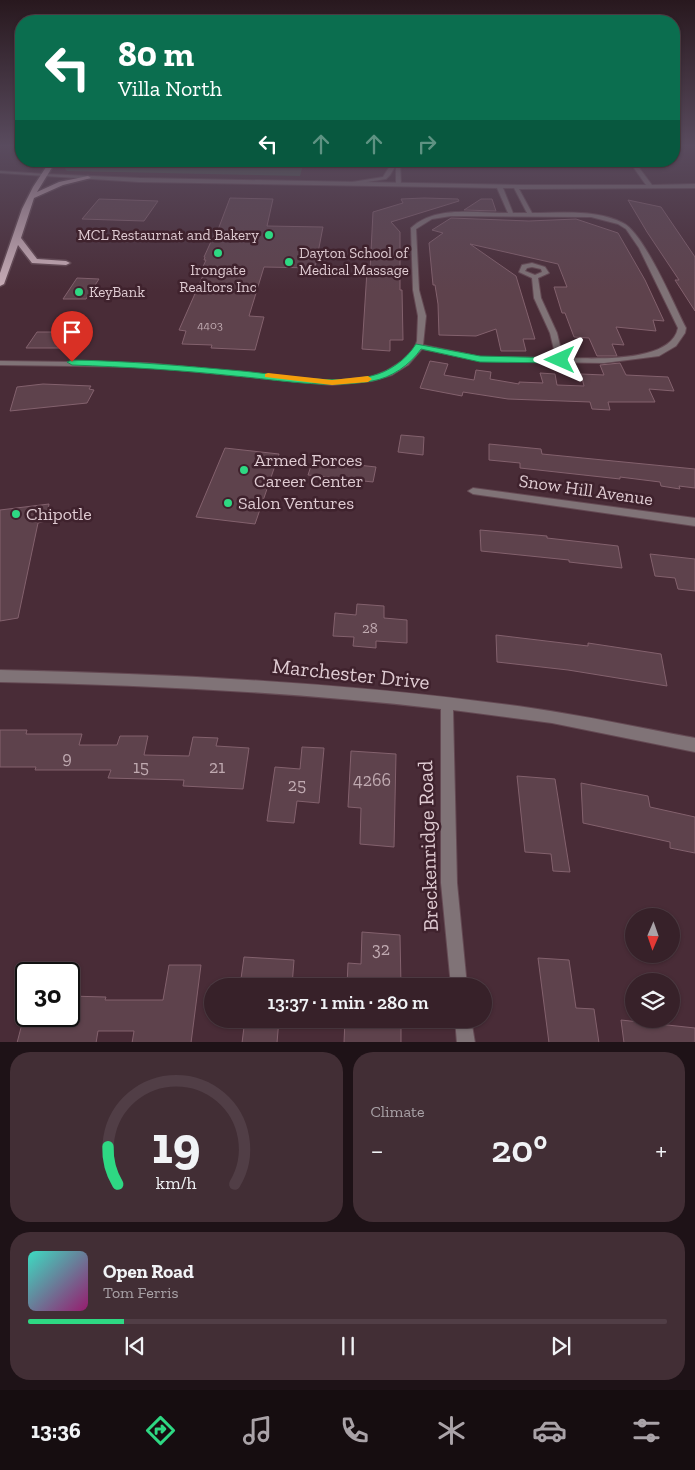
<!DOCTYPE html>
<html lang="en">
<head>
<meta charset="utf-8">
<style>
  body { margin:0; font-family:"Zilla Slab",serif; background:#422e35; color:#f1f3f6; height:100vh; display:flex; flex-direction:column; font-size:19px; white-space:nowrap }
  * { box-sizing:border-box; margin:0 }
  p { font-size:16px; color:#aaa3a8 }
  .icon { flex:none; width:28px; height:28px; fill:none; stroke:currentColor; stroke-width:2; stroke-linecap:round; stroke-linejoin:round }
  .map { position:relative; height:1042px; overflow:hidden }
  .sheet { display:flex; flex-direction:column; gap:10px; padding:10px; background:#1e1217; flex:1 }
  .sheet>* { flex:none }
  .banner { position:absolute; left:15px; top:15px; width:665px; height:152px; border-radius:20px; box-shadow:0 1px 4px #0004,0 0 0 1px #513e46; background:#0b6e4f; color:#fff; overflow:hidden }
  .needle { width:32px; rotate:182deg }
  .buttons { position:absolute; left:625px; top:908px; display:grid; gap:10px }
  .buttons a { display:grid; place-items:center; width:55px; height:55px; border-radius:50%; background:#372129; box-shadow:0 1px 4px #0004,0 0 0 1px #513e46; font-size:25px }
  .speed { position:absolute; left:15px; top:962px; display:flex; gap:10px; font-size:25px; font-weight:700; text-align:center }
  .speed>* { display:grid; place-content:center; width:65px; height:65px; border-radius:50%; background:#372129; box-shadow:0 1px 4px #0004,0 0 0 1px #513e46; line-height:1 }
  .speed .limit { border:2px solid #111; border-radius:8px; background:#fff; color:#111 }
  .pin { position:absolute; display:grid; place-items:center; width:42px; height:42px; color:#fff; margin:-51px -21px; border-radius:50% 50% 50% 0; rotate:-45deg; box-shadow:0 0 5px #0007 }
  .pin .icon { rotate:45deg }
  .me { position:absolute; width:55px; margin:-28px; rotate:270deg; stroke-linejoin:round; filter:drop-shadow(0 0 4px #0008) }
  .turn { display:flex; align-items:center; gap:18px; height:105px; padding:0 20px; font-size:22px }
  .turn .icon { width:65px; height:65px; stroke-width:2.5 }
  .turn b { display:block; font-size:35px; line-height:42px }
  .lanes { display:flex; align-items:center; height:48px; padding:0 20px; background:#0003; justify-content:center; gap:25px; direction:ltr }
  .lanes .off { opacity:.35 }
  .big { font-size:38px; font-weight:600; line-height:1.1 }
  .sheet .tile { flex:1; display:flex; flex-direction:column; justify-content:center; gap:8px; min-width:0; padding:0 18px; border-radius:20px; background:#422e35 }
  .sheet .dial { align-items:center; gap:0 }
  .dial svg { height:130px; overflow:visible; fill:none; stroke:#513e46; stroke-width:7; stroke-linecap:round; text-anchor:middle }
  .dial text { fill:#f1f3f6; stroke:none }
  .song { display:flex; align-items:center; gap:15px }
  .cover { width:60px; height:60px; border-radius:8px; background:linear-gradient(135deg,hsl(170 70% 55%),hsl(320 70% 35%)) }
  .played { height:5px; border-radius:2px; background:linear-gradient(90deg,#2ed883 15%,#513e46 15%) }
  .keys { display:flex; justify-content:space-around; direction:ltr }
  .heat { display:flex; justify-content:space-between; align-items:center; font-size:28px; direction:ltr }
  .sheet .tiles { flex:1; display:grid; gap:10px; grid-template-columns:1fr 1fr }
  .tile:last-child { grid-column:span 2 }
  .trip { position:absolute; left:204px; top:978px; width:288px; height:50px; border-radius:25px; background:#372129; box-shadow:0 1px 4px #0004,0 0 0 1px #513e46; font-weight:600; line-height:50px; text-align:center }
  .dock { display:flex; height:80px; justify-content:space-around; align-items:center; background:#160d10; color:#aaa3a8 }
  .dock .icon { width:35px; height:35px }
  .dock .current { color:#2ed883 }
  .dock b { font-size:22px; color:#f1f3f6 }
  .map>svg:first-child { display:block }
</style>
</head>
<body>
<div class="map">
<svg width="695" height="1043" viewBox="0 0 695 1043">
  <rect width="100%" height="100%" fill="#492c37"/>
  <!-- green -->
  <path fill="#405647" d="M67 161H304L300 176 67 171 65 169Z"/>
  <!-- building -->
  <path fill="#5e424c" stroke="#83616d" d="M230 198 273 199 267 226 323 227 315 268 264 267 249 316 264 317 255 350 211 348 212 345 182 344 186 331 179 330 205 271H201L206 260H204L205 257H204L214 235H216Z
    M424 198 458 199 459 201 391 222 400 232V290H402L403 340H390V351L362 349 367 271H370L373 212 403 203 401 199Z
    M99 199 158 201 144 221 82 219Z
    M481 199H492L496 211 464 210Z
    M628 200 661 207 695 257V311L675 280H679L647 232Z
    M451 218 529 221 576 219 618 233 645 280 664 321 653 320 656 331 616 327 624 345 612 344 617 356H597L589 338 574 337 565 313H562L554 287H567L558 264 470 244 516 276 535 339H523L526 351H501L496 329 476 336 439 335 438 304 435 285H433L429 243 443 233 432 230Z
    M77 278 99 279 86 299H63Z
    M37 332H83L74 348H26Z
    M430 361 448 364 444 375 474 380 476 370 491 372 490 379 519 384V382L543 383 540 373 555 374 557 385 584 386 581 374 604 375 600 365 620 363 626 375 668 377 674 391 649 389 655 402H608L610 410 592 409 590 402 508 399 463 392 462 396 420 388Z
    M43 384 91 386 89 389 94 390 87 403 10 411 17 387Z
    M401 435 424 437 423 455 398 452Z
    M489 444 541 449 542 454 695 469V488L679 486 680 489 661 486 660 482 620 477V479L520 468V463L489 460Z
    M225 448 279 454 255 524 196 517Z
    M313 460 376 467 373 482 308 475Z
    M49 504 46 521 38 523 18 618 0 621V510Z
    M480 530 547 536V538L618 546 622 568 569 562V560L481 551Z
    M650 554 695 559V591L678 589 675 578 655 576Z
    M357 604 384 606V618L407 620V643L376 641V648L353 646 354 637 333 636 335 613 356 615Z
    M496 635 588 646V643L661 654 667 686 568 670 497 662Z
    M0 730H27L26 734H82L79 745H117L120 736H148L144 755 189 756 193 737 218 738 216 746 249 748 243 789 183 786 184 780 108 778 111 770H35L36 767H0Z
    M302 747 324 748 319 803 297 801 294 823 267 821 275 767 300 769Z
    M351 751 396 754 394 847 360 844 361 808 348 807Z
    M517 776 555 779 570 872 553 871 551 854 525 852Z
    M581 783 648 796 650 807 695 817V853L670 848V842L583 823Z
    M362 932 400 935 401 986H347L348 963 361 964Z
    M244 957 294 960 292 986H240Z
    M538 958 569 960 576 1008 594 1009 599 1043H549Z
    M169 965H201L191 1043H132L134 1031H98L96 1043H17L24 1016H69V996L106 997 105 1000H163Z
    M245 1019H279L277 1043H242Z
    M345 1019H401V1043H344Z
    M621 1020 695 1028V1043H624Z"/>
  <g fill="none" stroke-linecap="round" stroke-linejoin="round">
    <!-- minor casing -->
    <g stroke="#644953" stroke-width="2">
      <path id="minor" d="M629 161H634L652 185 695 184V188L519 189 532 213C562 213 596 209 623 223 644 233 674 305 686 328L685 333 676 346 659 356 604 363 481 361 422 349 408 365 392 375 372 381 332 385 147 367 0 365V361L147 363 332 381 371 377 386 371 402 361 414 349 417 341 418 316 413 290 411 228C435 205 477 213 508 213L497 188 139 182 45 176 43 174 139 178 521 185H646ZM503 188H514L527 213H513ZM451 216 591 217 618 224 626 229 639 248 678 328C671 364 591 358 563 358L557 333 541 298 538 278 549 273 545 267 532 263 522 265 519 272 532 278 534 298 550 333 556 358 481 357 423 345 426 316 419 290 416 229 432 219ZM532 267 541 269 542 272 535 275 525 271 527 268Z
        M473 488 695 518V526L473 494 468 491Z
        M0 670C178 674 355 683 531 708 586 716 641 728 695 738V752L552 723 453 710 457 883 467 986H451L441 883V709C294 692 147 685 0 682Z
        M455 1019H471L475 1043H457Z"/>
    </g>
    <!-- tertiary casing -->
    <g stroke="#644953" stroke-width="2">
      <path id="tertiary" d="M393 161H400L401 185 396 184V165L390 175 386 179 349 185 346 183 383 177Z
        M0 171 45 174 47 175 45 176 0 173Z"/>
    </g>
    <!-- primary casing -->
    <g stroke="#644953" stroke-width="3">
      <path id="primary" d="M50 161H56L37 192 59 182 88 176 91 178 63 185 34 198 21 238 37 259 66 261 70 263 66 265 32 263 18 245 4 284 0 286V273L22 209 33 187Z"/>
    </g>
    <!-- minor -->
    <use href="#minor" fill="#807377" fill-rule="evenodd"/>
    <!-- tertiary -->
    <use href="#tertiary" fill="#807377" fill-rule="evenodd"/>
    <!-- primary -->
    <use href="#primary" fill="#caaeb8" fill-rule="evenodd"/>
  </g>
  <!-- sky -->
  <linearGradient id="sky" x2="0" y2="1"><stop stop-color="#28181e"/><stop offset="0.5" stop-color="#594b5e"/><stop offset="1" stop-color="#594b5e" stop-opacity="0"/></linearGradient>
  <rect width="695" height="291" fill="url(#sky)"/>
  <!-- route -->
  <path fill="#2ed883" stroke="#1e8c55" d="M416 344 480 356 560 358 564 360 560 363 480 362 421 349C410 365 391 378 372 381 326 389 280 380 235 376 180 370 126 367 72 365L67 362 72 360C129 361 185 366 242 371 284 375 329 385 371 376 389 372 406 360 416 344Z"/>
  <!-- slow -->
  <path fill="#f59e0b" d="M268 373 332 380 368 376 372 379 368 382 332 385 265 377V374Z"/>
  <!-- markers -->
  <g fill="#2ed883" stroke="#3f222d" stroke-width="2">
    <circle cx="269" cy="235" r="5"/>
    <circle cx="218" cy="253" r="5"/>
    <circle cx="289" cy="262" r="5"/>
    <circle cx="79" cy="292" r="5"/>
    <circle cx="244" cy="470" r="5"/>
    <circle cx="228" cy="503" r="5"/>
    <circle cx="16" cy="514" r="5"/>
  </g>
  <g text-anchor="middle" stroke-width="5" stroke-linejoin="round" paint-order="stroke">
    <!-- far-number labels -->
    <g font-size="12" fill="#bfa9b0">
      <text x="210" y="329">4403</text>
    </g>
    <!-- far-poi labels -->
    <g font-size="15" fill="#dfcbd2" stroke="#3f222d" text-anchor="start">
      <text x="259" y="240" text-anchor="end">MCL Restaurnat and Bakery</text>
      <text x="299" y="258">Dayton School of<tspan x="299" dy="17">Medical Massage</tspan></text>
      <text x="218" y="275" text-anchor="middle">Irongate<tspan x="218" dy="17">Realtors Inc</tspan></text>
      <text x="89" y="297">KeyBank</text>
    </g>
    <!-- number labels -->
    <g font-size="15" fill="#bfa9b0">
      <text x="370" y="633">28</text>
    </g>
    <!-- poi labels -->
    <g font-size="18" fill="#dfcbd2" stroke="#3f222d" text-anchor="start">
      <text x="254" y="466">Armed Forces<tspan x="254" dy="21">Career Center</tspan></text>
      <text x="238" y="509">Salon Ventures</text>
      <text x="26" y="520">Chipotle</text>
    </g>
    <!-- street labels -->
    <g font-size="18" fill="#dfcbd2" stroke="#3f222d">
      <text transform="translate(586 490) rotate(8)" y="6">Snow Hill Avenue</text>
    </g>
    <!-- near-number labels -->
    <g font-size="18" fill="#bfa9b0">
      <text x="67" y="764">9</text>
      <text x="141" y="773">15</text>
      <text x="217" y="773">21</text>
      <text x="372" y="786">4266</text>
      <text x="297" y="791">25</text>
      <text x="381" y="955">32</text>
    </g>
    <!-- near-street labels -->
    <g font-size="21" fill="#dfcbd2" stroke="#3f222d">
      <text transform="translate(351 674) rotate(6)" y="7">Marchester Drive</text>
      <text transform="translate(428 846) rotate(-92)" y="7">Breckenridge Road</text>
    </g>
  </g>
</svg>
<div class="buttons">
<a><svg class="needle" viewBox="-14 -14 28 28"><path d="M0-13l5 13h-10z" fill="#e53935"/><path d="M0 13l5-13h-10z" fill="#aaa3a8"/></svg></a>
<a><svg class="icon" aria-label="layers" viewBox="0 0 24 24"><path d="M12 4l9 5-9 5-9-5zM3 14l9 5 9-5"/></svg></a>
</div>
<div class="speed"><div class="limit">30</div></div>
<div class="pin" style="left:72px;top:362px;background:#d93025"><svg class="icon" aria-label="arrive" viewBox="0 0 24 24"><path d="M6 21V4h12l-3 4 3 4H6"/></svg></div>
<svg class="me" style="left:560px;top:360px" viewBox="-20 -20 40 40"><path d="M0-17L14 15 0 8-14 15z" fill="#2ed883" stroke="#fff" stroke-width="4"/></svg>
<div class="trip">13:37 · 1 min · 280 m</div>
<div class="banner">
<div class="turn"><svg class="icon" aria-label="left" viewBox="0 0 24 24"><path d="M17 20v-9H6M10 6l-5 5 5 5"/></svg><div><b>80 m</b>Villa North</div></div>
<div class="lanes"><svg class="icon" aria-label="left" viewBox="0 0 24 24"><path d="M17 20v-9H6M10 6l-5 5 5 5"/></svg><svg class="icon off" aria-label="ahead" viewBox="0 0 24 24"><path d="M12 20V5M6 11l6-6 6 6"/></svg><svg class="icon off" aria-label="ahead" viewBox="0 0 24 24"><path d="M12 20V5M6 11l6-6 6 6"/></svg><svg class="icon off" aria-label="right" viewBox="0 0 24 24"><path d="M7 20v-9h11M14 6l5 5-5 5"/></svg></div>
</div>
</div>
<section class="sheet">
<div class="tiles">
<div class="tile dial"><svg viewBox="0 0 100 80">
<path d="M14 69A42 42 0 1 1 86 69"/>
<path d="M14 69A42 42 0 0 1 8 46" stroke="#2ed883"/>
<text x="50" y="56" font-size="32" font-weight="700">19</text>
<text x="50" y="72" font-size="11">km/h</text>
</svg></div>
<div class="tile"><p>Climate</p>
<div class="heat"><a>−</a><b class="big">20°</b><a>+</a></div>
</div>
<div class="tile">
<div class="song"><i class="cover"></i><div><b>Open Road</b><p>Tom Ferris</p></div></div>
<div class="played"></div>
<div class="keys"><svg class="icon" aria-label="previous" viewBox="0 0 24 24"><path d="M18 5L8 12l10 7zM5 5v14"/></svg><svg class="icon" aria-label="pause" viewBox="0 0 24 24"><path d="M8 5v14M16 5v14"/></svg><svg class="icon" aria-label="next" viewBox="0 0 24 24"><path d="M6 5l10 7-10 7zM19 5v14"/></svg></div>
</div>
</div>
</section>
<nav class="dock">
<b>13:36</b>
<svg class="icon current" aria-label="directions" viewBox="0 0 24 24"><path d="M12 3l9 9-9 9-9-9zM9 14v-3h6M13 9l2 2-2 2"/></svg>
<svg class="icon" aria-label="music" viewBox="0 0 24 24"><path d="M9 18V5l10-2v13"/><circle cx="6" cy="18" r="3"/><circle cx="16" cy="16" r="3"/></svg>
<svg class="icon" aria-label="phone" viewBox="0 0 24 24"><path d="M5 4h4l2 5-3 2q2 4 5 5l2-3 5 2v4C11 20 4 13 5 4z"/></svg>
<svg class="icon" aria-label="climate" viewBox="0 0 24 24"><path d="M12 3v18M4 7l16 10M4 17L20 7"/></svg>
<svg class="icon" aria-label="car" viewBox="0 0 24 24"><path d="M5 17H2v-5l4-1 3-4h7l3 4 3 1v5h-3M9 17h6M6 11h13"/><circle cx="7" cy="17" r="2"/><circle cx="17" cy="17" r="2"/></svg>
<svg class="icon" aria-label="filters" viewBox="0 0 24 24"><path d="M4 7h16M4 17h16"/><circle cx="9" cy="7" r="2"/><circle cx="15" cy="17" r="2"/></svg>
</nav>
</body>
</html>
